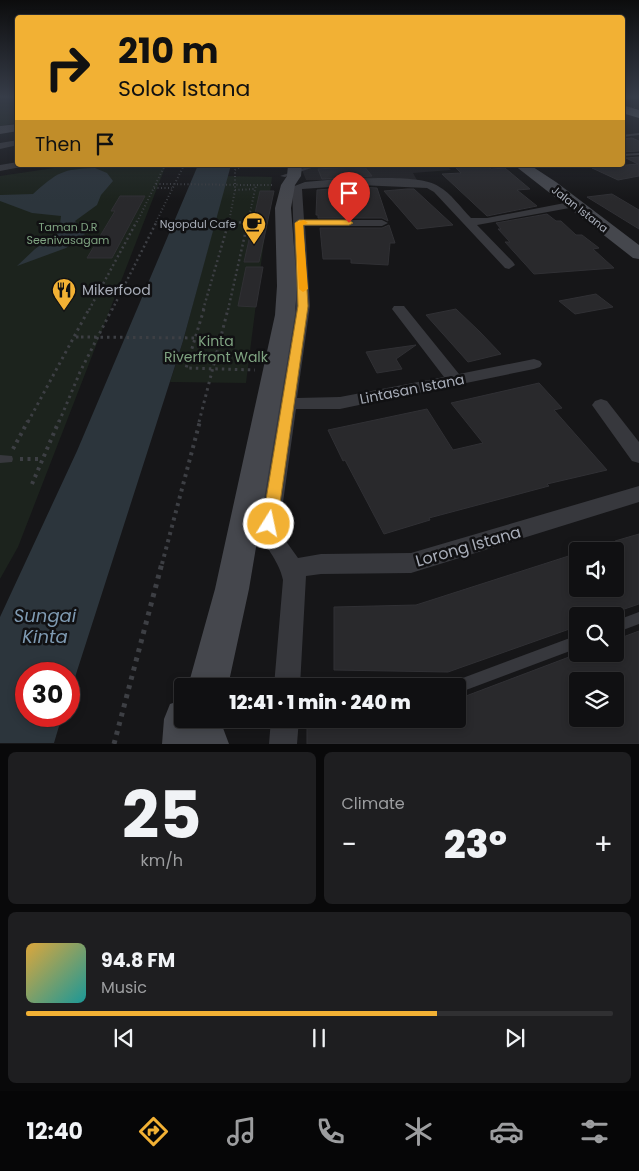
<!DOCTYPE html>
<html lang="en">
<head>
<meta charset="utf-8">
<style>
  body { margin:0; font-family:Poppins,sans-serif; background:#1e1e20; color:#f1f3f6; height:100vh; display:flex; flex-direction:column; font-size:19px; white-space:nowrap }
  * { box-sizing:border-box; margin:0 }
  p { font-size:16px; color:#9c9d9f }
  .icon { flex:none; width:28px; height:28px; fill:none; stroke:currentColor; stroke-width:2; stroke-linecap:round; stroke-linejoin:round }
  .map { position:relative; height:744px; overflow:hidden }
  .sheet { display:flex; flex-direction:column; gap:8px; padding:8px; background:#09090a; flex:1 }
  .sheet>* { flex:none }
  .hud { position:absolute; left:15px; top:15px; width:610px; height:152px; border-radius:5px; box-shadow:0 2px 8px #0003,0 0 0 1px #303032; background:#f2b134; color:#111; overflow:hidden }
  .fabs { position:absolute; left:569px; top:542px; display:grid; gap:10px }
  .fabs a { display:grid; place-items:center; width:55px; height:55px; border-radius:5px; background:#101012; box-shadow:0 2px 8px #0003,0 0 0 1px #303032; font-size:25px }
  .speed { position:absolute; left:15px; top:662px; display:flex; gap:10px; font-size:25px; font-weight:700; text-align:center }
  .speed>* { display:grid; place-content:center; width:65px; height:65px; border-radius:50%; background:#101012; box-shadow:0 2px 8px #0003,0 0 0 1px #303032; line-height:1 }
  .speed .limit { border:8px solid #d22; background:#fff; color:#111 }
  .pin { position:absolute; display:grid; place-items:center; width:42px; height:42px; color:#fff; margin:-51px -21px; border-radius:50% 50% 50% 0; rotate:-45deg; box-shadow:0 0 5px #0007 }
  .pin .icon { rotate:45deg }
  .me { position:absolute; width:55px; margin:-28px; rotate:10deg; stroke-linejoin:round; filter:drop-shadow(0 0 4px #0008) }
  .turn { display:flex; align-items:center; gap:18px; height:105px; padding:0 20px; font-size:22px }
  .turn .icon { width:65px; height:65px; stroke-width:2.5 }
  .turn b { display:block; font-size:35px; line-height:42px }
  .then { display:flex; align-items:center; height:48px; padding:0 20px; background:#0003; gap:10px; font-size:19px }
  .big { font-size:38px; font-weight:800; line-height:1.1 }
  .sheet .tile { flex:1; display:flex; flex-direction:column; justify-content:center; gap:8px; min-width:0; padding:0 18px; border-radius:8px; background:#1e1e20 }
  .sheet .dial { align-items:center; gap:0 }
  .dial b { font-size:65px; line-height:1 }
  .song { display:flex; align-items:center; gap:15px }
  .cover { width:60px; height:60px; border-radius:8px; background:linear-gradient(135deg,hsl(40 70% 55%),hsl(180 70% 35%)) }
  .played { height:5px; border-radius:2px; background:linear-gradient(90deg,#f2b134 70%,#303032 70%) }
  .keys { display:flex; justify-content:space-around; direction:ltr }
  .heat { display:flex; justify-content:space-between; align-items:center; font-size:28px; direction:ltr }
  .sheet .tiles { flex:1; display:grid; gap:8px; grid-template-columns:1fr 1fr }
  .tile:last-child { grid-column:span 2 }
  .trip { position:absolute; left:174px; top:678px; width:292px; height:50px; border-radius:5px; background:#101012; box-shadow:0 2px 8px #0003,0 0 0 1px #303032; font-weight:800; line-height:50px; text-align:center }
  .tabs { display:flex; height:80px; justify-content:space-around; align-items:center; background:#060607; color:#9c9d9f }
  .tabs .icon { width:35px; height:35px }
  .tabs .current { color:#f2b134 }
  .tabs b { font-size:22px; color:#f1f3f6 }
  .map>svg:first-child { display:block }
</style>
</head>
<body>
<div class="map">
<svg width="639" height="744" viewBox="0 0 639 744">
  <rect width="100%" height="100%" fill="#161618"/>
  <!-- built -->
  <path fill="#222225" d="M300 165H446L451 170 413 173 417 180H306Z"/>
  <!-- green -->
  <path fill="#1c231d" d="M0 97H17V123L0 126Z
    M74 165H166L18 547 0 579V176Z
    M227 176 272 177 246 383 170 382 183 341Z"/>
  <!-- water -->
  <path fill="#2c353c" d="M198 165H231L183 341 69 696V674H26V716H62L54 743H0V617L77 451Z
    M95 168 107 173 113 181 101 195 97 205 75 221 85 234 66 248 17 266 35 249 59 232 61 216 32 213 0 201V195L33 194C58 172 62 169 95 168Z"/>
  <!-- building -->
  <path fill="#29292c" stroke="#303034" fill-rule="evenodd" d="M632 138 639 141V151L622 152V139Z
    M639 157V176L618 180 592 168 638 164 626 158Z
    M453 165H486L491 169 505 168 530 189 517 190 537 206 487 216 442 174 461 173Z
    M364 166 372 176 322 179 318 169Z
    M359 187 377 188 388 221 382 218H318V215H316L317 190Z
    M407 189H414L453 225 417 229 384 191Z
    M260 191H274L261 253 259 262H244Z
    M612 194 639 210V229L587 197Z
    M120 196H145L112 258H87L115 211H111Z
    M547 214 556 221H561L576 235H582L599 248 593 249 614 268 534 274 505 242H510L498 229H501L496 223Z
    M389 225 395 243H390L388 265 351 263V259H323L320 228H382Z
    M246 267H263L256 307 238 306Z
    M596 294 613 307 575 314 559 301Z
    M456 309 480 332 501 354 468 362 426 315Z
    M416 345 396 359 402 369 377 373 366 352Z
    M539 383 562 408 554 410 607 470 547 484 549 486 429 518 430 520 384 534 345 460 343 461 328 430 427 409 453 450 483 443 451 403Z
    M639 534V604L604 616H578V626L448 672 334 670V607L416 605 578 553V589H615V541Z
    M639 631V744H307V719H458V699L577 654H615V640ZM578 681H615V719H578Z"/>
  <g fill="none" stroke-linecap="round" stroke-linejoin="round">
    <!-- path-far4 -->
    <path stroke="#3d3f44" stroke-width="2" stroke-dasharray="1 2.5" stroke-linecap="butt" d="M156 184H163
      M250 185H274
      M154 188H172
      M235 190 254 189
      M137 222 165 165
      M156 222 184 165
      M229 222 235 190V170L244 165
      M248 222 256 185"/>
    <!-- path-far3 -->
    <path stroke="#3d3f44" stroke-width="2.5" stroke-dasharray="2 3" stroke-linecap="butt" d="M229 223 247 222
      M89 310 137 221
      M112 310 157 221
      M203 310 229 221
      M228 310 248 221"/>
    <!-- path-far2 -->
    <path stroke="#3d3f44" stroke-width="3" stroke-dasharray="2.5 4" stroke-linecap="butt" d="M204 309 186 368 255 370
      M76 337H81
      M200 338 222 337
      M28 422 89 309
      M59 422 80 372 112 309
      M199 422 228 309"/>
    <!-- path-far1 -->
    <path stroke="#3d3f44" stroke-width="4" stroke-dasharray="3 4.5" stroke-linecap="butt" d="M13 449 28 421
      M20 459H42
      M32 484 59 421
      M162 564 200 421"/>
    <!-- path -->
    <path stroke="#3d3f44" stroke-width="5" stroke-dasharray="4 5.5" stroke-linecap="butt" d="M114 744 162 563"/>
    <!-- lane -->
    <path fill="#37383d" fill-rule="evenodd" d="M622 97H639V99H622Z
      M639 133V135L622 137V135Z
      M639 153V155L622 156V154Z
      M313 165H320L285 177 280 176Z
      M0 455 12 456 13 459 12 462 0 463Z
      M639 612V624L615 633V621Z
      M578 635V648L458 693V686H284L283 684 285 679 290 677 446 679 452 682Z"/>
    <!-- street -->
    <path fill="#37383d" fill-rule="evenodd" d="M18 140V145L0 149V143Z
      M18 162V165H23L21 167 0 171V165Z
      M338 179C362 179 419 174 438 186 451 193 461 208 471 218H487L575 201 580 204 575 207 477 225 513 262 515 265 509 269 505 268 434 192 427 188 359 185 302 189 304 220H382L388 223 382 226H305L310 306 297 398 340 397 444 377 392 309 394 306H404L459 374 534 359 540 361 542 364 540 367 534 369 359 405 340 409H296L280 524 283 537 298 558 321 554 411 553 639 486V502L411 573 321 574 306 576 300 686H274L283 580C279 559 262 546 258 524L296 306 292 187 305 182Z
      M601 399 607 401 639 442V463L632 461 592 405 595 401Z
      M271 719H299L297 744H269Z"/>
    <!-- secondary -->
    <path fill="#45474d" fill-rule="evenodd" d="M18 124V131L0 134V126Z
      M288 165H302L301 176 295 185 291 208 297 286 295 315 249 589 228 686H188L215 589 275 315 277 286 275 208 281 185 287 176Z
      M514 165H530L556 182 639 245V259L633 258Z
      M182 700V719H221L223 728 229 744H162L164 719 170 704Z"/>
    <!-- highway -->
    <path fill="#63666e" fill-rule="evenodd" d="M622 105 639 110V118L622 113Z"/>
    <!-- path-bridge-far2 -->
    <path stroke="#3d3f44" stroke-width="1" stroke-dasharray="1 2" stroke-linecap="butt" d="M622 109 637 107"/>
    <!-- path-bridge-far1 -->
    <path stroke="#3d3f44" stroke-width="2" stroke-dasharray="1 2.5" stroke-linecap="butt" d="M163 184 250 185"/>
    <!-- path-bridge -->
    <path stroke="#3d3f44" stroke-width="3" stroke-dasharray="2.5 4" stroke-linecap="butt" d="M81 337 200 338"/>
  </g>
  <!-- sky -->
  <linearGradient id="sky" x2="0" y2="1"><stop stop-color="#0c0c0d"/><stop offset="0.48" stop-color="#363c48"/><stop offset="1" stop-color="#363c48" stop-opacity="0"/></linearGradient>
  <rect width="639" height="201" fill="url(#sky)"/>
  <!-- route -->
  <path fill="#f2b134" stroke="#9d7322" d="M299 220H349L353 223 349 225H303L308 306 277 524 274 528 269 530 264 528 262 524 298 306 295 223Z"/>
  <!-- slow -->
  <path fill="#f59e0b" d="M304 220 308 223 303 225 308 289 303 292 299 289 295 223Z"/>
  <!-- icons -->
  <defs>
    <g id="cafe-pin" transform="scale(1.25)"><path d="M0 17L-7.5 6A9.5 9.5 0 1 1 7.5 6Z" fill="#f2b134" stroke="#111113"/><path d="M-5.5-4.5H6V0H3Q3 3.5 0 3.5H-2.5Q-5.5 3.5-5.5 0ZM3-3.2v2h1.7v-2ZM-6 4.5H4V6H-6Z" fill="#111"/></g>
    <g id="restaurant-pin" transform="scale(1.25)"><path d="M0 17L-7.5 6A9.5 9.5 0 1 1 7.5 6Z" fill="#f2b134" stroke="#111113"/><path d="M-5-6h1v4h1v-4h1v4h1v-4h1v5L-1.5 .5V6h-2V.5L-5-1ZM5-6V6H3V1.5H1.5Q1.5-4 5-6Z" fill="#111"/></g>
  </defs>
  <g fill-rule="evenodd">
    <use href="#cafe-pin" x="254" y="224"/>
    <use href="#restaurant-pin" x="64" y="290"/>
  </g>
  <g text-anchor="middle" stroke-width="5" stroke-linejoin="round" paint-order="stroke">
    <!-- far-street labels -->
    <g font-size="11" fill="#a8adb8" stroke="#111113">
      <text transform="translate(580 209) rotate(38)" y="4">Jalan Istana</text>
    </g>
    <!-- far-poi labels -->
    <g font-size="11" fill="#a8adb8" stroke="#111113" text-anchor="end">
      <text x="236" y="228">Ngopdul Cafe</text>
    </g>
    <!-- far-park labels -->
    <g font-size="11" fill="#7fa381" stroke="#111113">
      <text x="68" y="231">Taman D.R<tspan x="68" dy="13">Seenivasagam</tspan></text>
    </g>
    <!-- poi labels -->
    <g font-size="14" fill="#a8adb8" stroke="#111113" text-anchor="start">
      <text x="82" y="295">Mikerfood</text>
    </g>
    <!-- park labels -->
    <g font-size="14" fill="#7fa381" stroke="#111113">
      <text x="216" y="346">Kinta<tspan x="216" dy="16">Riverfront Walk</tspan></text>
    </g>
    <!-- street labels -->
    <g font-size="14" fill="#a8adb8" stroke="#111113">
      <text transform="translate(412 389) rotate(-11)" y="5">Lintasan Istana</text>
    </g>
    <!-- near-street labels -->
    <g font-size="16" fill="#a8adb8" stroke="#111113">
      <text transform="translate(468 546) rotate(-16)" y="6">Lorong Istana</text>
    </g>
    <!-- near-water labels -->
    <g font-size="18" font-style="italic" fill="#7f9bb3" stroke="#111113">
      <text x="45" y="622">Sungai<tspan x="45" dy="21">Kinta</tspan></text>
    </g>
  </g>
</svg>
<div class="fabs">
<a><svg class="icon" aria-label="sound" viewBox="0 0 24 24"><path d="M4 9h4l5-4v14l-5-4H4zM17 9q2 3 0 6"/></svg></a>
<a><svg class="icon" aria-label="search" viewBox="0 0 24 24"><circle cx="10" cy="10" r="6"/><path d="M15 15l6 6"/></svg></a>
<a><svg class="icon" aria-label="layers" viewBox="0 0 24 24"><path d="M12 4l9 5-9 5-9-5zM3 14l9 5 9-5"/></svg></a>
</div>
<div class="speed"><div class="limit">30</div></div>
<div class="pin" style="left:349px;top:223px;background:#d93025"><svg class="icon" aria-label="arrive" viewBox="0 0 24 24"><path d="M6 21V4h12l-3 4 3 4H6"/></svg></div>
<svg class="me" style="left:269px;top:524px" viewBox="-20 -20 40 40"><circle r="17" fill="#f2b134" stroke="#fff" stroke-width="3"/><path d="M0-11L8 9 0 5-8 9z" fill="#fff"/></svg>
<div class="trip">12:41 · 1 min · 240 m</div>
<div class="hud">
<div class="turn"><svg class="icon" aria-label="right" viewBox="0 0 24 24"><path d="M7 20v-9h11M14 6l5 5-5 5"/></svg><div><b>210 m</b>Solok Istana</div></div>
<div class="then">Then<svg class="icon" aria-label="arrive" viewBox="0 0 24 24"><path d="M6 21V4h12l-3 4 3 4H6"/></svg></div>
</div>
</div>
<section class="sheet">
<div class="tiles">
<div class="tile dial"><b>25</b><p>km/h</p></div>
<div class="tile"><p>Climate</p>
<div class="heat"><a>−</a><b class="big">23°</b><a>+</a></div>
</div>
<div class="tile">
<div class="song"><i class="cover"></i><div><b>94.8 FM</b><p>Music</p></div></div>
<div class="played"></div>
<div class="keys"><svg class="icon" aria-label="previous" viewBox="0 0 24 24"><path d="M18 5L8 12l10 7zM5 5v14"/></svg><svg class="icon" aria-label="pause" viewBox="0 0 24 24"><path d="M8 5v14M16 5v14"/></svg><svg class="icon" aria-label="next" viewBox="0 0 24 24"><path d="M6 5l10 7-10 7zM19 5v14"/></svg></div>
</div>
</div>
</section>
<nav class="tabs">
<b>12:40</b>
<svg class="icon current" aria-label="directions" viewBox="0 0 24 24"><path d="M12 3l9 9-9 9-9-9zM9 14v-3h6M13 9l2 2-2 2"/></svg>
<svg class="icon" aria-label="music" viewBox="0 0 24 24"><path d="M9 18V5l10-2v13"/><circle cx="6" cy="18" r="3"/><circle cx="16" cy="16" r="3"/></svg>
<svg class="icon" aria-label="phone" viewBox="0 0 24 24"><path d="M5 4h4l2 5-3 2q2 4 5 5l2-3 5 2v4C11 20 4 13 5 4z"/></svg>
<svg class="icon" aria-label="climate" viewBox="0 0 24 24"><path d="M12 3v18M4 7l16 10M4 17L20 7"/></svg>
<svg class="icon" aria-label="car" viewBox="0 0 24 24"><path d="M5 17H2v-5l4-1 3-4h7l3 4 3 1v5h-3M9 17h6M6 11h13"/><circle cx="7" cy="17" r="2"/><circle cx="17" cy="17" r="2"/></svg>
<svg class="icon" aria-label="filters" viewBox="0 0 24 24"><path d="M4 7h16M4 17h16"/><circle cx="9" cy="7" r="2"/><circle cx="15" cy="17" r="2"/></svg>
</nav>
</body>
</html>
